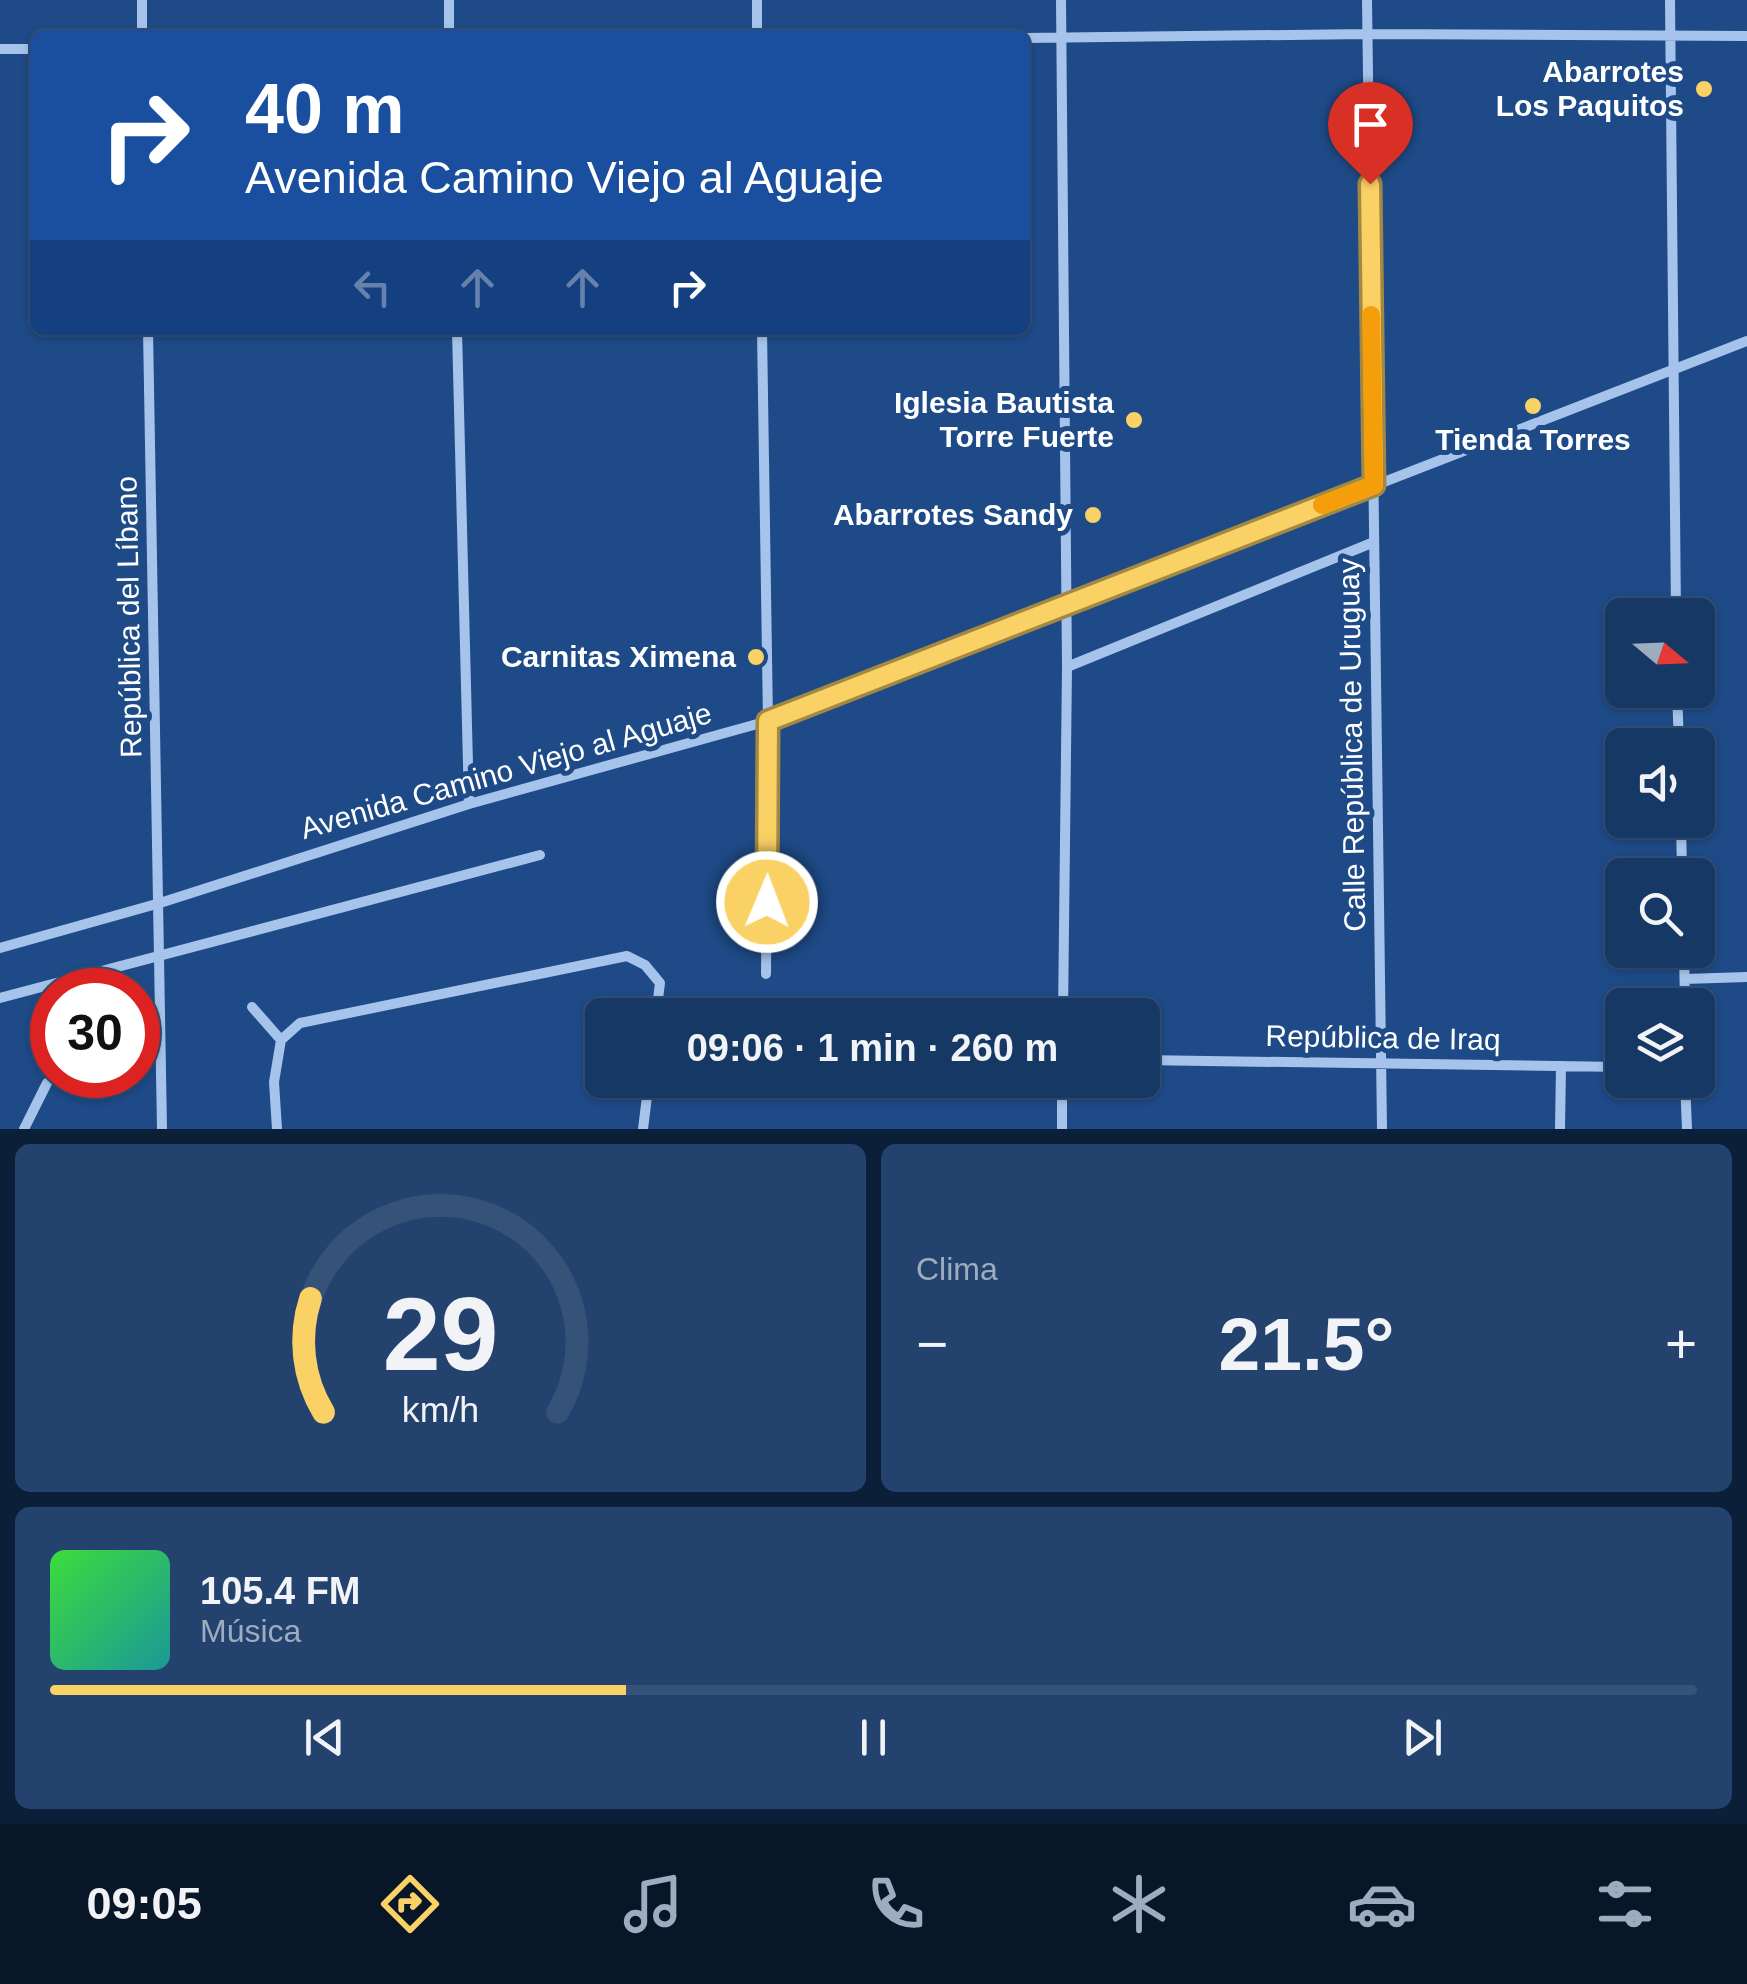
<!DOCTYPE html>
<html lang="es">
<head>
<meta charset="utf-8">
<style>
  body { margin:0; font-family:Helvetica,sans-serif; background:#23436e; color:#f1f3f6; height:100vh; display:flex; flex-direction:column; font-size:38px; white-space:nowrap }
  * { box-sizing:border-box; margin:0 }
  p { font-size:32px; color:#9eacbf }
  .icon { flex:none; width:55px; height:55px; fill:none; stroke:currentColor; stroke-width:2; stroke-linecap:round; stroke-linejoin:round }
  .map { position:relative; height:1129px; overflow:hidden }
  .details { display:flex; flex-direction:column; gap:15px; padding:15px; background:#0c1f38; flex:1 }
  .details>* { flex:none }
  .hud { position:absolute; left:30px; top:30px; width:1000px; height:305px; border-radius:15px; box-shadow:0 2px 8px #0004,0 0 0 2px #355279; background:#1a4fa0; color:#fff; overflow:hidden }
  .needle { width:65px; rotate:109deg }
  .tools { position:absolute; left:1605px; top:598px; display:grid; gap:20px }
  .tools a { display:grid; place-items:center; width:110px; height:110px; border-radius:15px; background:#163865; box-shadow:0 2px 8px #0004,0 0 0 2px #355279; font-size:50px }
  .speed { position:absolute; left:30px; top:968px; display:flex; gap:20px; font-size:50px; font-weight:700; text-align:center }
  .speed>* { display:grid; place-content:center; width:130px; height:130px; border-radius:50%; background:#163865; box-shadow:0 2px 8px #0004,0 0 0 2px #355279; line-height:1 }
  .speed .limit { border:15px solid #d22; background:#fff; color:#111 }
  .pin { position:absolute; display:grid; place-items:center; width:85px; height:85px; color:#fff; margin:-102px -42px; border-radius:50% 50% 50% 0; rotate:-45deg; box-shadow:0 0 10px #0007 }
  .pin .icon { rotate:45deg }
  .me { position:absolute; width:110px; margin:-55px; rotate:1deg; stroke-linejoin:round; filter:drop-shadow(0 0 8px #0008) }
  .turn { display:flex; align-items:center; gap:35px; height:210px; padding:0 50px; font-size:45px }
  .turn .icon { width:130px; height:130px; stroke-width:2.5 }
  .turn b { display:block; font-size:70px; line-height:85px }
  .lanes { display:flex; align-items:center; height:95px; padding:0 50px; background:#0003; justify-content:center; gap:50px; direction:ltr }
  .lanes .off { opacity:.35 }
  .big { font-size:75px; font-weight:800; line-height:1.1 }
  .details .tile { flex:1; display:flex; flex-direction:column; justify-content:center; gap:15px; min-width:0; padding:0 35px; border-radius:15px; background:#23436e }
  .details .dial { align-items:center; gap:0 }
  .dial svg { height:260px; overflow:visible; fill:none; stroke:#355279; stroke-width:7; stroke-linecap:round; text-anchor:middle }
  .dial text { fill:#f1f3f6; stroke:none }
  .song { display:flex; align-items:center; gap:30px }
  .cover { width:120px; height:120px; border-radius:15px; background:linear-gradient(135deg,hsl(120 70% 55%),hsl(180 70% 35%)) }
  .played { height:10px; border-radius:5px; background:linear-gradient(90deg,#fad165 35%,#355279 35%) }
  .keys { display:flex; justify-content:space-around; direction:ltr }
  .heat { display:flex; justify-content:space-between; align-items:center; font-size:55px; direction:ltr }
  .details .tiles { flex:1; display:grid; gap:15px; grid-template-columns:1fr 1fr }
  .tile:last-child { grid-column:span 2 }
  .trip { position:absolute; left:585px; top:998px; width:575px; height:100px; border-radius:15px; background:#163865; box-shadow:0 2px 8px #0004,0 0 0 2px #355279; font-weight:800; line-height:100px; text-align:center }
  .menu { display:flex; height:160px; justify-content:space-around; align-items:center; background:#091628; color:#9eacbf }
  .menu .icon { width:70px; height:70px }
  .menu .active { color:#fad165 }
  .menu b { font-size:45px; color:#f1f3f6 }
  .map>svg:first-child { display:block }
</style>
</head>
<body>
<div class="map">
<svg width="1747" height="1129" viewBox="0 0 1747 1129">
  <rect width="100%" height="100%" fill="#1e4a87"/>
  <g fill="none" stroke-linecap="round" stroke-linejoin="round">
    <!-- street -->
    <path stroke="#a6c4eb" stroke-width="10" d="M142 0V35
      M449 0V35
      M757 0V35
      M1061 0 1067 667 1063 1015
      M1367 0 1382 1129
      M1670 0 1676 615
      M1025 38 1367 34 1747 36
      M0 49H35
      M148 330 162 1129
      M457 330 469 804
      M762 330 768 721 766 974
      M1067 667 1374 542
      M1677 690 1679 745
      M1681 820 1682 875
      M0 948 160 903 469 804 768 721 1747 341
      M1684 950 1685 1005
      M1685 979 1747 977
      M0 998 540 855
      M252 1007 281 1040
      M1142 1060 1622 1067
      M1685 1080 1687 1129
      M24 1129 47 1083
      M277 1129 274 1082 281 1040 300 1023 627 956 645 965 660 983 656 1015
      M643 1129 649 1080
      M1062 1129V1080
      M1560 1129 1561 1066"/>
  </g>
  <g fill="none" stroke-linecap="round" stroke-linejoin="round">
    <!-- route casing -->
    <g stroke="#a28842" stroke-width="25">
      <path id="route" d="M767 902 768 721 1374 485 1370 184"/>
    </g>
    <!-- route -->
    <use href="#route" stroke="#fad165" stroke-width="18"/>
    <!-- slow -->
    <path stroke="#f59e0b" stroke-width="18" d="M1322 505 1374 485 1371 315"/>
  </g>
  <!-- markers -->
  <g fill="#fad165" stroke="#1e4a87" stroke-width="4">
    <circle cx="1704" cy="89" r="10"/>
    <circle cx="1533" cy="406" r="10"/>
    <circle cx="1134" cy="420" r="10"/>
    <circle cx="1093" cy="515" r="10"/>
    <circle cx="756" cy="657" r="10"/>
  </g>
  <g text-anchor="middle" stroke-width="10" stroke-linejoin="round" paint-order="stroke">
    <!-- poi labels -->
    <g font-size="30" font-weight="bold" fill="#fff" stroke="#1e4a87" text-anchor="end">
      <text x="1684" y="82">Abarrotes<tspan x="1684" dy="34">Los Paquitos</tspan></text>
      <text x="1114" y="413">Iglesia Bautista<tspan x="1114" dy="34">Torre Fuerte</tspan></text>
      <text x="1533" y="450" text-anchor="middle">Tienda Torres</text>
      <text x="1073" y="525">Abarrotes Sandy</text>
      <text x="736" y="667">Carnitas Ximena</text>
    </g>
    <!-- street labels -->
    <g font-size="30" fill="#fff" stroke="#1e4a87">
      <text transform="translate(129 617) rotate(-91)" y="10">República del Líbano</text>
      <text transform="translate(1352 745) rotate(-91)" y="10">Calle República de Uruguay</text>
      <text transform="translate(506 771) rotate(-16)" y="10">Avenida Camino Viejo al Aguaje</text>
      <text transform="translate(1383 1038) rotate(1)" y="10">República de Iraq</text>
    </g>
  </g>
</svg>
<div class="tools">
<a><svg class="needle" viewBox="-14 -14 28 28"><path d="M0-13l5 13h-10z" fill="#e53935"/><path d="M0 13l5-13h-10z" fill="#9eacbf"/></svg></a>
<a><svg class="icon" aria-label="sound" viewBox="0 0 24 24"><path d="M4 9h4l5-4v14l-5-4H4zM17 9q2 3 0 6"/></svg></a>
<a><svg class="icon" aria-label="search" viewBox="0 0 24 24"><circle cx="10" cy="10" r="6"/><path d="M15 15l6 6"/></svg></a>
<a><svg class="icon" aria-label="layers" viewBox="0 0 24 24"><path d="M12 4l9 5-9 5-9-5zM3 14l9 5 9-5"/></svg></a>
</div>
<div class="speed"><div class="limit">30</div></div>
<div class="pin" style="left:1370px;top:184px;background:#d93025"><svg class="icon" aria-label="arrive" viewBox="0 0 24 24"><path d="M6 21V4h12l-3 4 3 4H6"/></svg></div>
<svg class="me" style="left:767px;top:902px" viewBox="-20 -20 40 40"><circle r="17" fill="#fad165" stroke="#fff" stroke-width="3"/><path d="M0-11L8 9 0 5-8 9z" fill="#fff"/></svg>
<div class="trip">09:06 · 1 min · 260 m</div>
<div class="hud">
<div class="turn"><svg class="icon" aria-label="right" viewBox="0 0 24 24"><path d="M7 20v-9h11M14 6l5 5-5 5"/></svg><div><b>40 m</b>Avenida Camino Viejo al Aguaje</div></div>
<div class="lanes"><svg class="icon off" aria-label="left" viewBox="0 0 24 24"><path d="M17 20v-9H6M10 6l-5 5 5 5"/></svg><svg class="icon off" aria-label="ahead" viewBox="0 0 24 24"><path d="M12 20V5M6 11l6-6 6 6"/></svg><svg class="icon off" aria-label="ahead" viewBox="0 0 24 24"><path d="M12 20V5M6 11l6-6 6 6"/></svg><svg class="icon" aria-label="right" viewBox="0 0 24 24"><path d="M7 20v-9h11M14 6l5 5-5 5"/></svg></div>
</div>
</div>
<section class="details">
<div class="tiles">
<div class="tile dial"><svg viewBox="0 0 100 80">
<path d="M14 69A42 42 0 1 1 86 69"/>
<path d="M14 69A42 42 0 0 1 10 34" stroke="#fad165"/>
<text x="50" y="56" font-size="32" font-weight="700">29</text>
<text x="50" y="72" font-size="11">km/h</text>
</svg></div>
<div class="tile"><p>Clima</p>
<div class="heat"><a>−</a><b class="big">21.5°</b><a>+</a></div>
</div>
<div class="tile">
<div class="song"><i class="cover"></i><div><b>105.4 FM</b><p>Música</p></div></div>
<div class="played"></div>
<div class="keys"><svg class="icon" aria-label="previous" viewBox="0 0 24 24"><path d="M18 5L8 12l10 7zM5 5v14"/></svg><svg class="icon" aria-label="pause" viewBox="0 0 24 24"><path d="M8 5v14M16 5v14"/></svg><svg class="icon" aria-label="next" viewBox="0 0 24 24"><path d="M6 5l10 7-10 7zM19 5v14"/></svg></div>
</div>
</div>
</section>
<nav class="menu">
<b>09:05</b>
<svg class="icon active" aria-label="directions" viewBox="0 0 24 24"><path d="M12 3l9 9-9 9-9-9zM9 14v-3h6M13 9l2 2-2 2"/></svg>
<svg class="icon" aria-label="music" viewBox="0 0 24 24"><path d="M9 18V5l10-2v13"/><circle cx="6" cy="18" r="3"/><circle cx="16" cy="16" r="3"/></svg>
<svg class="icon" aria-label="phone" viewBox="0 0 24 24"><path d="M5 4h4l2 5-3 2q2 4 5 5l2-3 5 2v4C11 20 4 13 5 4z"/></svg>
<svg class="icon" aria-label="climate" viewBox="0 0 24 24"><path d="M12 3v18M4 7l16 10M4 17L20 7"/></svg>
<svg class="icon" aria-label="car" viewBox="0 0 24 24"><path d="M5 17H2v-5l4-1 3-4h7l3 4 3 1v5h-3M9 17h6M6 11h13"/><circle cx="7" cy="17" r="2"/><circle cx="17" cy="17" r="2"/></svg>
<svg class="icon" aria-label="filters" viewBox="0 0 24 24"><path d="M4 7h16M4 17h16"/><circle cx="9" cy="7" r="2"/><circle cx="15" cy="17" r="2"/></svg>
</nav>
</body>
</html>
